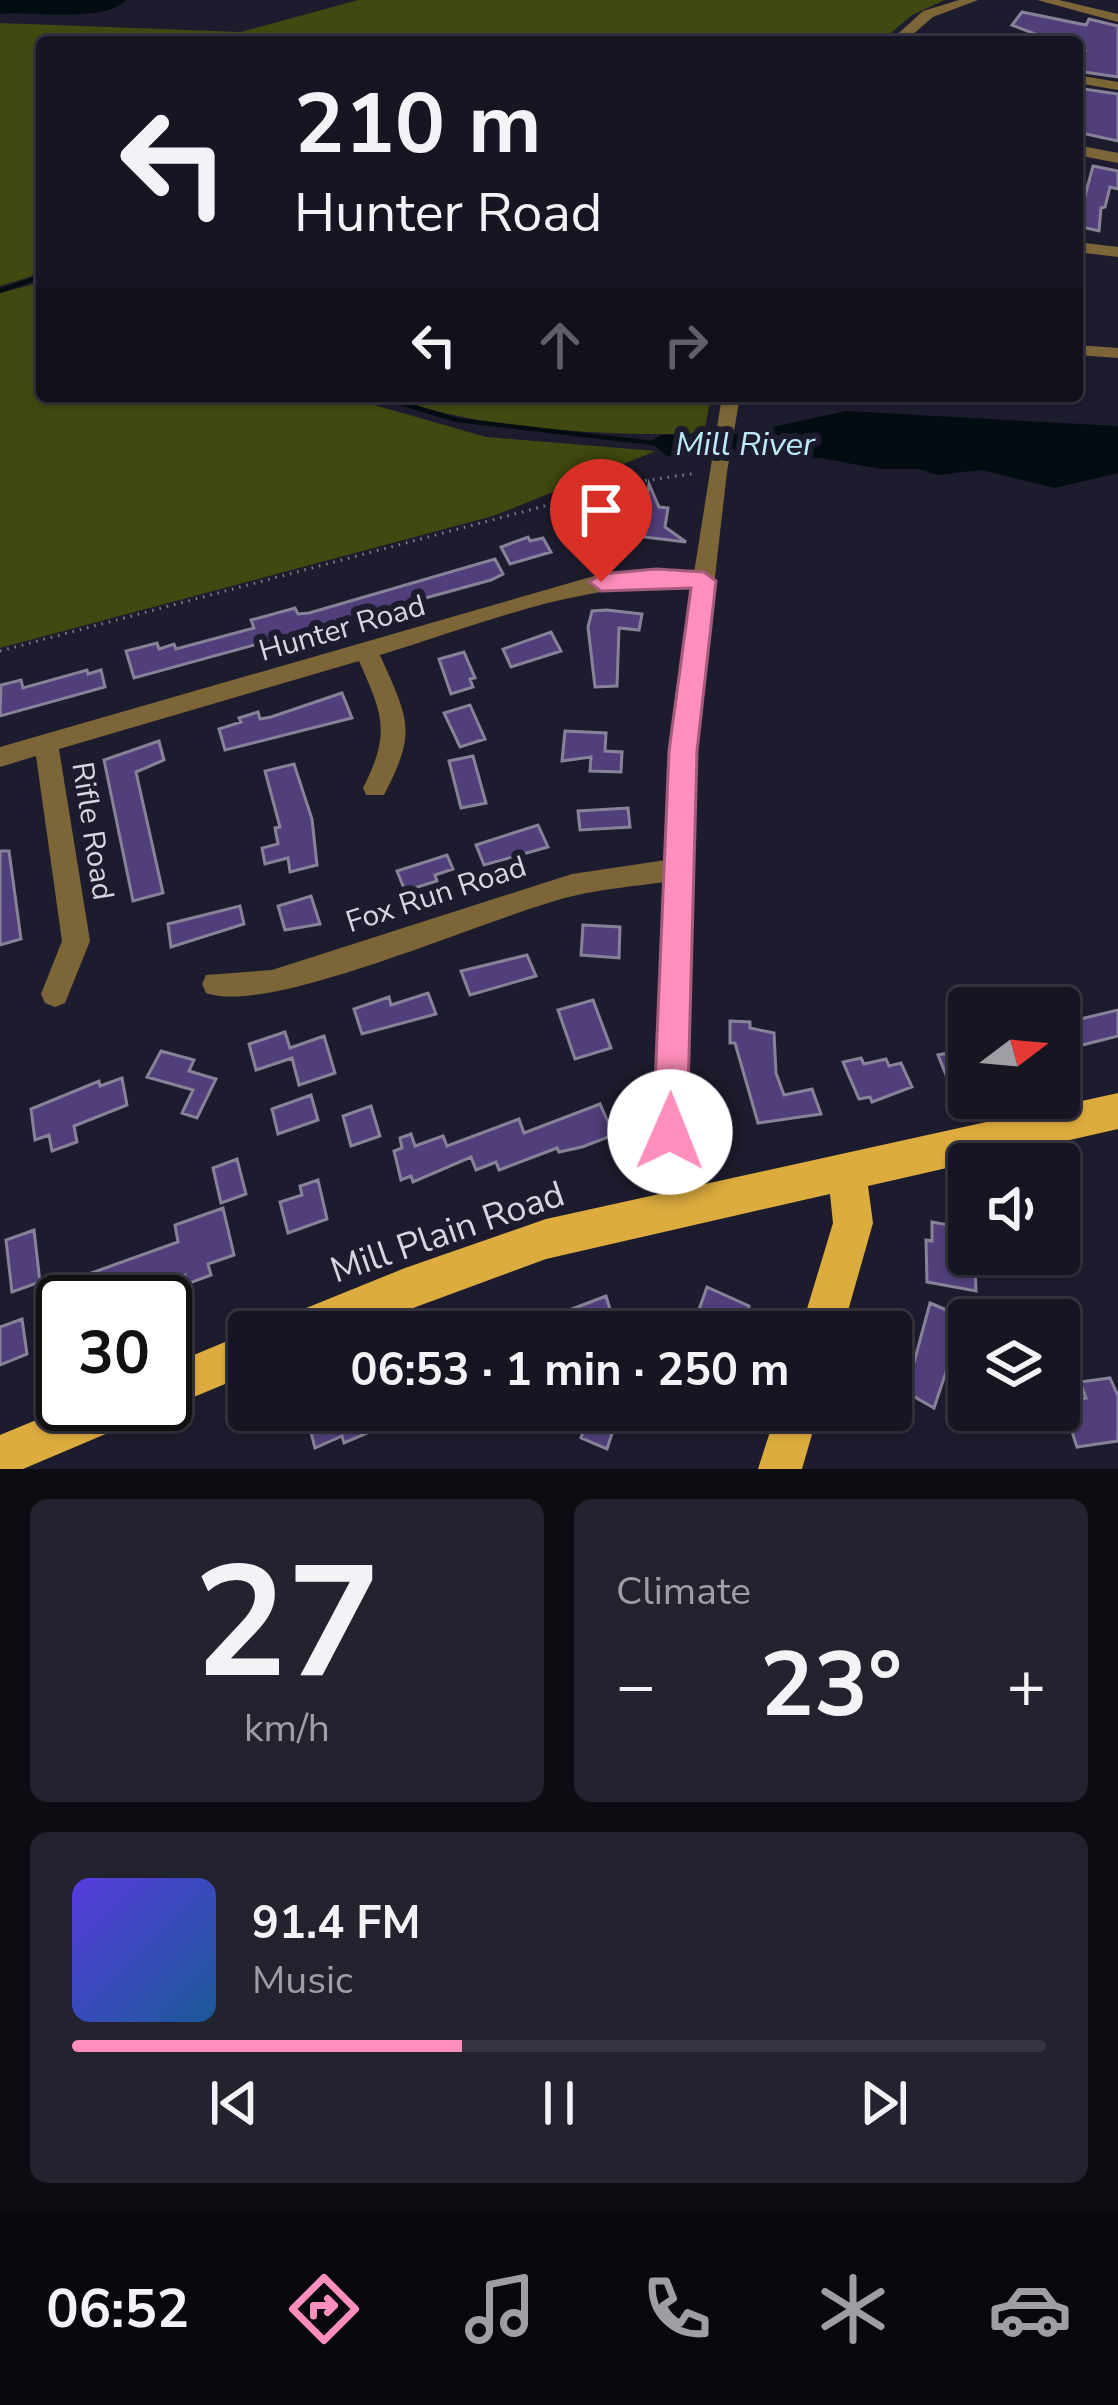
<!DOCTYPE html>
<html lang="en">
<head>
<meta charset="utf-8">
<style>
  body { margin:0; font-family:"Nunito Sans",sans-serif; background:#23222f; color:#f1f3f6; height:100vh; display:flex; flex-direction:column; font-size:45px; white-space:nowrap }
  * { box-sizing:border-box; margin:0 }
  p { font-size:39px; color:#9e9fa5 }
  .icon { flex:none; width:66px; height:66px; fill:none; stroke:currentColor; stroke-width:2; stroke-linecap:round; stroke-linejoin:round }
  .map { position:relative; height:1469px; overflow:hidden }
  .details { display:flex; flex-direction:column; gap:30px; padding:30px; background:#0c0c13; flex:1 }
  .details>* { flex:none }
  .guide { position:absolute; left:36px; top:36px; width:1047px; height:366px; border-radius:12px; box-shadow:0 3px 9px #0004,0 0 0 3px #353440; background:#161522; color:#f1f3f6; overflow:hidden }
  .needle { width:78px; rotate:74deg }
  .fabs { position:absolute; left:948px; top:987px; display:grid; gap:24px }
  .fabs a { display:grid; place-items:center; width:132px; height:132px; border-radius:12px; background:#161522; box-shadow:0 3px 9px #0004,0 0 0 3px #353440; font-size:60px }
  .speed { position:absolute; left:36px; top:1275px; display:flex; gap:24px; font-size:60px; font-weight:700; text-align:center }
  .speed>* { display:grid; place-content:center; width:156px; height:156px; border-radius:50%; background:#161522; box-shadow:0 3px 9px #0004,0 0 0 3px #353440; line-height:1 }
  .speed .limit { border:6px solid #111; border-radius:18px; background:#fff; color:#111 }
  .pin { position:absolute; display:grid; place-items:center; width:102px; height:102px; color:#fff; margin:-123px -51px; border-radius:50% 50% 50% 0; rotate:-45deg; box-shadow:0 0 12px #0007 }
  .pin .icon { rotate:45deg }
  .me { position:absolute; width:132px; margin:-66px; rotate:1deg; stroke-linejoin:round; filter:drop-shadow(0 0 9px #0008) }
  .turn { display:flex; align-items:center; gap:42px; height:252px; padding:0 60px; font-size:54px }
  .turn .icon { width:156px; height:156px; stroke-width:2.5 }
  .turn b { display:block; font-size:84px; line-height:102px }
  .lanes { display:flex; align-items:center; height:114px; padding:0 60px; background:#0003; justify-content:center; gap:60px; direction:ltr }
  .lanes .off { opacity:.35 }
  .big { font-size:90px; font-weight:700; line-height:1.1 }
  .details .card { flex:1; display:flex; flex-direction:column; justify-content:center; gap:18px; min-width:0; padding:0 42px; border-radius:18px; background:#23222f }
  .details .dial { align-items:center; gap:0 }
  .dial b { font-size:156px; line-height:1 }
  .song { display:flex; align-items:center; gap:36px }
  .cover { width:144px; height:144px; border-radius:18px; background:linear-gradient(135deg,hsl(250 70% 55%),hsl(210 70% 35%)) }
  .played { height:12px; border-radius:6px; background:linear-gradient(90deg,#fe8ebb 40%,#353440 40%) }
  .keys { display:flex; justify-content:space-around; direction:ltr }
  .heat { display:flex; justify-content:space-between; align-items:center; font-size:66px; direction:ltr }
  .details .tiles { flex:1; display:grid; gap:30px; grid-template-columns:1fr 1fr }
  .card:last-child { grid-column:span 2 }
  .trip { position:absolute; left:228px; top:1311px; width:684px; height:120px; border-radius:12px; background:#161522; box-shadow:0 3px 9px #0004,0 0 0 3px #353440; font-weight:700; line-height:120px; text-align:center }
  .tab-bar { display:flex; height:192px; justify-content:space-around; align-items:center; background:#09080e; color:#9e9fa5 }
  .tab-bar .icon { width:84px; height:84px }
  .tab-bar .current { color:#fe8ebb }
  .tab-bar b { font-size:54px; color:#f1f3f6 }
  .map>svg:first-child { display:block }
</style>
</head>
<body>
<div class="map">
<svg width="1118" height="1469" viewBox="0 0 1118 1469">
  <rect width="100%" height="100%" fill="#1d1c2e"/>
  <!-- green -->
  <path fill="#404a10" d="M358 0H945L912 15 880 42H42V273L0 286V23L241 32Z
    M42 282V396H343L486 437 656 451 493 516 0 648V293Z
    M392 396H711L704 433C620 437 469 430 392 396Z"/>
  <!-- water -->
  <path fill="#030d11" d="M0 0H126C107 23 31 11 0 14Z
    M846 411 1118 426V473L1055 488 982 470 937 475 919 469H880L820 458 667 456 650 442 661 435 740 434Z"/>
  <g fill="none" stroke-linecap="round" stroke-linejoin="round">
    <!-- stream -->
    <path stroke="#030d11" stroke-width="4.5" d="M0 291 42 276
      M377 396 457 420 653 443"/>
  </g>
  <!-- building -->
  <path fill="#513f7b" stroke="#888299" stroke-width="3" d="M1022 12 1086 25 1089 19 1118 26V77L1077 71 1085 51 1077 49V42H1056L1012 25Z
    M1077 88 1118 94V141L1077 132Z
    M1093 166 1118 171V189L1110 187 1105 207 1101 208 1099 231 1077 226Z
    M649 484 659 507 668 508 665 527 686 542 644 537 646 528 641 529Z
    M604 521 611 535 570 545 561 526Z
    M528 537 530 541 543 538 551 552 510 564 501 547Z
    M495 559 503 574 491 580 134 678 126 651 157 643 159 649 174 644 176 649 254 628 251 620 295 608 298 614 309 613Z
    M607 610 642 614 639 630 619 628 617 686 595 687 588 627 592 611Z
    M551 632 561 651 511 667 503 649Z
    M464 652 475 678 470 679 473 687 451 694 439 659Z
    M87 670 88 674 101 670 105 687 0 716 1 685 21 680 23 688Z
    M342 693 352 718 225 750 219 729 241 722 239 718 258 712 260 719 271 717Z
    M470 705 485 739 460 747 444 713Z
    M565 731 606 733 605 751 622 752 621 772 590 771 591 757 562 761Z
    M159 741 164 760 136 772 163 893 133 901 104 760Z
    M473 756 486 803 461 808 449 761Z
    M294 764 312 819 317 865 290 872 288 858 265 864 262 848 278 844 275 828 280 827 265 771Z
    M628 808 630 827 580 830 578 811Z
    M538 825 548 847 484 865 476 845Z
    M0 851H9L21 939 0 945Z
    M447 855 453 869 435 875 437 881 405 891 397 871Z
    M311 896 320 924 285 930 278 906Z
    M240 906 244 924 171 947 168 924Z
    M583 925 620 927 619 958 581 955Z
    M527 955 536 976 470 995 461 971Z
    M428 993 436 1014 362 1034 354 1009 389 997 391 1005Z
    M593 1000 611 1048 575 1059 558 1010Z
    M1118 1010V1036L1059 1051V1024Z
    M730 1021 750 1022V1028L774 1033 776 1073 784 1095 812 1089 821 1114 758 1123 735 1043H730Z
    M285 1032 290 1048 324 1036 335 1073 299 1085 292 1058 256 1070 249 1044Z
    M969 1049V1076L948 1080 938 1055Z
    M161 1051 194 1060 189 1071 216 1079 197 1118 182 1113 193 1090 147 1077Z
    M861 1058 864 1064 886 1059 889 1066 901 1063 912 1087 872 1102 870 1097 859 1099 843 1062Z
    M122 1078 127 1105 74 1126 77 1142 52 1151 49 1135 35 1140 31 1109 99 1081 100 1086Z
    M311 1095 318 1120 278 1134 272 1109Z
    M600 1104 614 1135 582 1147 559 1152 557 1148 499 1170 496 1162 476 1170 471 1157 413 1182 411 1176 401 1180 394 1151 402 1148 400 1138 411 1134 415 1146 443 1136 447 1146 519 1119 524 1133Z
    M371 1106 380 1136 351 1146 343 1116Z
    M237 1159 246 1194 221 1203 213 1168Z
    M318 1180 327 1219 288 1233 280 1202 302 1195 300 1186Z
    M223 1208 234 1255 208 1264 211 1275 187 1284 185 1275 131 1296 132 1302H84L80 1277 178 1242 175 1225Z
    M932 1222 965 1228V1256L969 1266 975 1267 976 1291 927 1282 926 1240 932 1241Z
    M34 1230 40 1282 12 1292 6 1240Z
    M707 1287 749 1306 740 1332H691Z
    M606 1296 617 1332H555L551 1317Z
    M930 1303 963 1317 953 1364 949 1363 934 1408 906 1392Z
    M22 1319 27 1354 0 1365V1327Z
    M1110 1378 1118 1396V1441L1077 1447 1062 1401 1086 1398 1080 1382Z
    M305 1410H421L344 1443 342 1436 315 1448Z
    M591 1410 617 1418 607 1449 581 1438Z"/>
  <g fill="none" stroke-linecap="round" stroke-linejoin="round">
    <!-- path -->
    <path stroke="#81808f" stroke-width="3" stroke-dasharray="1.5 6" stroke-linecap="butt" d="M0 651 631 483 697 473"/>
    <!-- minor -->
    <path fill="#7c6536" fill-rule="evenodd" d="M959 0H978L933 17 904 42H889L923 11Z
      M1037 0H1059L1118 14V22Z
      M1077 75 1118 82V90L1077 83Z
      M1077 145 1118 153V163L1077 155Z
      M1077 242 1118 247V257L1077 252Z
      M1077 345 1118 348V358L1077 355Z
      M722 396H740L727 472 695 751 685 1132 696 1208 691 1219 680 1224 669 1219 664 1208 655 1132 665 882C635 886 603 889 573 896 495 914 271 1017 206 993L202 984 206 975 272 970 572 874 666 860 671 751 692 588C586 579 480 625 380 655 408 719 418 730 384 795H366L363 788C391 733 383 715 359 661L59 749 90 941 65 1003 55 1007 45 1003 41 994 62 941 36 756 0 767V747L601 574 656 569 694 573Z"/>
    <!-- major -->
    <path fill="#ddac3e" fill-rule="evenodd" d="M1118 1093V1129L868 1186 873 1223 842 1332H800L833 1223 830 1194 546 1259 348 1332H278L284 1317 405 1268 546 1219Z
      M249 1332V1374L165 1409 153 1404H165V1367Z
      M75 1404H147L141 1419 23 1469H0V1435Z
      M777 1410H819L802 1469H758Z"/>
  </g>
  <!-- route -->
  <path fill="#fe8ebb" stroke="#a55c7a" stroke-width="3" d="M656 569 704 572 716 581 697 751 687 1132 682 1143 670 1148 658 1143 653 1132 669 751 691 588 601 591 589 582 601 574Z"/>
  <g text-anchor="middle" stroke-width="12" stroke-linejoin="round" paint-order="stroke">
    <!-- street labels -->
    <g font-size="30" fill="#d6d6e2" stroke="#1d1c2e">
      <text transform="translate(342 628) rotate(-16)" y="10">Hunter Road</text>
      <text transform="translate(93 831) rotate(81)" y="10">Rifle Road</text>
      <text transform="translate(436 894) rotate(-18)" y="10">Fox Run Road</text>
    </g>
    <!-- water labels -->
    <g font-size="33" font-style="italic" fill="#bbeaf8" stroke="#1d1c2e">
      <text x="745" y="455">Mill River</text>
    </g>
    <!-- near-street labels -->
    <g font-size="36" fill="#d6d6e2" stroke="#1d1c2e">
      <text transform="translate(447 1231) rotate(-19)" y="13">Mill Plain Road</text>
    </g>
  </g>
</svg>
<div class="fabs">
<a><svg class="needle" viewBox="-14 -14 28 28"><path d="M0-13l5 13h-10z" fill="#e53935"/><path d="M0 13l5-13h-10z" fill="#9e9fa5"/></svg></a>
<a><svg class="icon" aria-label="sound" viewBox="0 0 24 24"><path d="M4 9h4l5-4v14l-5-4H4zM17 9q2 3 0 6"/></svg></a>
<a><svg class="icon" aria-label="layers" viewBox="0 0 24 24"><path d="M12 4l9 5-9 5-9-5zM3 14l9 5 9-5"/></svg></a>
</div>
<div class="speed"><div class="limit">30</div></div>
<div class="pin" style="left:601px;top:582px;background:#d93025"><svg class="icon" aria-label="arrive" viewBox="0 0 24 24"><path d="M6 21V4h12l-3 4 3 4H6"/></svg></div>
<svg class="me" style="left:670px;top:1132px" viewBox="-20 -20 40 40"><circle r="19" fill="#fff"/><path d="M0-13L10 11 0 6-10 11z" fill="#fe8ebb"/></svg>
<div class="trip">06:53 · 1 min · 250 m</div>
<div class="guide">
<div class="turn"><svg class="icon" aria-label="left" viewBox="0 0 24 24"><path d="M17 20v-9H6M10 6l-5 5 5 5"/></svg><div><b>210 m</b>Hunter Road</div></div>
<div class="lanes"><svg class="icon" aria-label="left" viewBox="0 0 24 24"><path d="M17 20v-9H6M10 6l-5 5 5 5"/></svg><svg class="icon off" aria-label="ahead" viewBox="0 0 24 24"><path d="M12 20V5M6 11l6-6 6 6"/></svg><svg class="icon off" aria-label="right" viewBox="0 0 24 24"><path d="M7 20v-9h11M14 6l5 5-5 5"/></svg></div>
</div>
</div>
<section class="details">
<div class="tiles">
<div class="card dial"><b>27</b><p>km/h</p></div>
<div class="card"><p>Climate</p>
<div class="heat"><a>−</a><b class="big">23°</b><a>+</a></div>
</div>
<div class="card">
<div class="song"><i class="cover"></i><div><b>91.4 FM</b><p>Music</p></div></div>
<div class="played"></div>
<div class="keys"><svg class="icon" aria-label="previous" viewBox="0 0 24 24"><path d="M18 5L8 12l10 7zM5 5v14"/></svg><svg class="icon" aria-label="pause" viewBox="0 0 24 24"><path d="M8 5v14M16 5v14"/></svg><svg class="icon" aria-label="next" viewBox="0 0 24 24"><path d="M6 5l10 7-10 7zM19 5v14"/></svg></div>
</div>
</div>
</section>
<nav class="tab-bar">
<b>06:52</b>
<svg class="icon current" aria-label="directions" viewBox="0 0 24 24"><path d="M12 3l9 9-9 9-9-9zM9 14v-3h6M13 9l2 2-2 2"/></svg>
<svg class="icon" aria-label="music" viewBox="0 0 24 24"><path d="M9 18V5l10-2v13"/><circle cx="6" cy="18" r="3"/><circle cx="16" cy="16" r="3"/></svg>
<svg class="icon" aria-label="phone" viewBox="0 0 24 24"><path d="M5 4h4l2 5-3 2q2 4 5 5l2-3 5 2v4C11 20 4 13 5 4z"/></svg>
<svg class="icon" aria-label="climate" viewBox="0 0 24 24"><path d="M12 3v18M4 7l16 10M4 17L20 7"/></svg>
<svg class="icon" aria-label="car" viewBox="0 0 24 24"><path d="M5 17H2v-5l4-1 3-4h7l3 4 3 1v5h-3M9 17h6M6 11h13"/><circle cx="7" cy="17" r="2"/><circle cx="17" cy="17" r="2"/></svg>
</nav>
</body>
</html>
